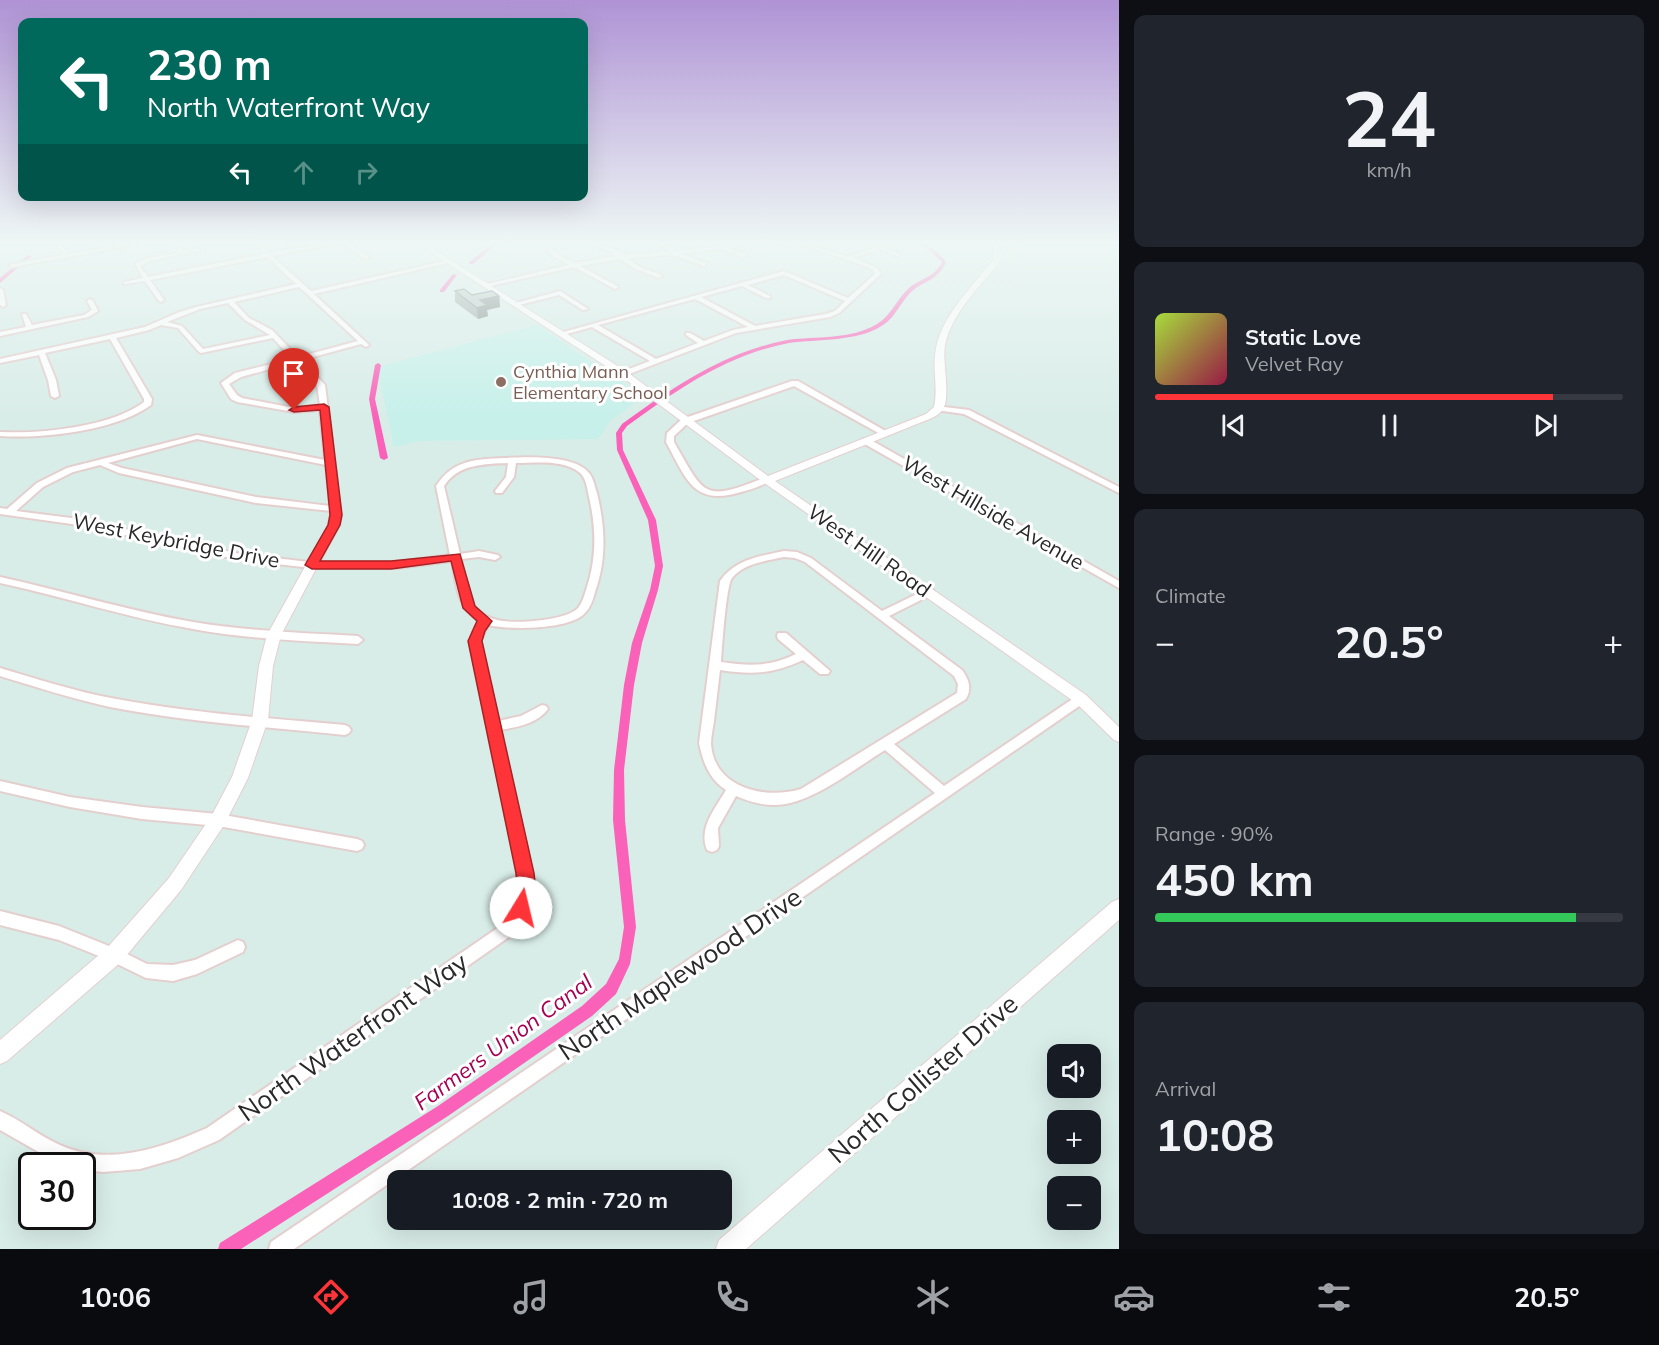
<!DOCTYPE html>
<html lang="en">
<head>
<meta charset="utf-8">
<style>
  body { margin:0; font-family:Mulish,sans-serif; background:#20242c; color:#f1f3f6; height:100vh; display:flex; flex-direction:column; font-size:22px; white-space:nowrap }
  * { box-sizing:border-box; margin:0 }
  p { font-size:20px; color:#9ea1a6 }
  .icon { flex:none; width:33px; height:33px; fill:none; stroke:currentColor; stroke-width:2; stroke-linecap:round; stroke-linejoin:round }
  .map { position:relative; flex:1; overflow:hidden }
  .sheet { display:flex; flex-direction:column; gap:15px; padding:15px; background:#0d0f14; width:540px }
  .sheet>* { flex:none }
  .guide { position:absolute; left:18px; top:18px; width:570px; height:183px; border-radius:12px; box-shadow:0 6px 24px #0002; background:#00695c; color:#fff; overflow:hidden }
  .controls { position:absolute; left:1047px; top:1044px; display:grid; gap:12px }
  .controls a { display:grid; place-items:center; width:54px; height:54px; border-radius:12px; background:#171b24; box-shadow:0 6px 24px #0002; font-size:30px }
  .speed { position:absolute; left:18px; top:1152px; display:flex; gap:12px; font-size:30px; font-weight:700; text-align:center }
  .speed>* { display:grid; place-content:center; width:78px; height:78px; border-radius:50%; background:#171b24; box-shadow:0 6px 24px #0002; line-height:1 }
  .speed .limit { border:3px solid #111; border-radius:9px; background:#fff; color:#111 }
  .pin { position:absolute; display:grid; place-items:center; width:51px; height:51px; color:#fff; margin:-62px -26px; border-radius:50% 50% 50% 0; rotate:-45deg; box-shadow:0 0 6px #0007 }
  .pin .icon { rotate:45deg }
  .me { position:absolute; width:66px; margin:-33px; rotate:9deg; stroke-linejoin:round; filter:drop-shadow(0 0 4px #0008) }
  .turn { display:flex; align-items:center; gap:21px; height:126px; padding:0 30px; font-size:27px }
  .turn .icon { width:78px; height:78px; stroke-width:2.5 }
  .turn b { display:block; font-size:42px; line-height:51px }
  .lanes { display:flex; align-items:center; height:57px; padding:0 30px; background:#0003; justify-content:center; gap:30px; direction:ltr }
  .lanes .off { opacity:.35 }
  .big { font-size:45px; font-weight:700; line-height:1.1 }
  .sheet .widget { flex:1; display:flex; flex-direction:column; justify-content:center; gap:9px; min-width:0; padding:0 21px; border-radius:12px; background:#20242c }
  .sheet .dial { align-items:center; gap:0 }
  .dial b { font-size:78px; line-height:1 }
  .song { display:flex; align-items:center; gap:18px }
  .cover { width:72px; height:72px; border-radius:9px; background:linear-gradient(135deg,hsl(80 70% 55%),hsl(340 70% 35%)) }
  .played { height:6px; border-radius:3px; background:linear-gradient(90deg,#ff3439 85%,#363941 85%) }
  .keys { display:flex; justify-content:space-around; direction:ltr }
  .heat { display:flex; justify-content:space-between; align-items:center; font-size:33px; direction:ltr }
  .charge { height:9px; border-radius:4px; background:linear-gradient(90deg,#34c759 90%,#363941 0) }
  .trip { position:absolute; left:387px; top:1170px; width:345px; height:60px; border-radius:12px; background:#171b24; box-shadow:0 6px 24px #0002; font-weight:700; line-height:60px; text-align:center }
  .tabs { display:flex; height:96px; justify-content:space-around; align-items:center; background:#090b0e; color:#9ea1a6 }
  .tabs .icon { width:42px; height:42px }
  .tabs .current { color:#ff3439 }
  .tabs b { font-size:27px; color:#f1f3f6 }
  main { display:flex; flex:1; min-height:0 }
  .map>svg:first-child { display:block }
</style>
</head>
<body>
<main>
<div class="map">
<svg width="1119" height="1249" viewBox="0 0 1119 1249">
  <rect width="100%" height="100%" fill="#d9ede8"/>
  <!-- education -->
  <path fill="#c7f0ea" d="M538 325 643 397 610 421 598 439 419 441 394 447 377 367Z"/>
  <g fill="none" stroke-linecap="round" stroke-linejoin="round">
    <!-- canal -->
    <path fill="#f962b8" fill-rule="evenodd" d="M493 244H497L473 264H469V262Z
      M918 244C930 243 938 253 946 262 938 280 926 280 912 291 901 301 896 317 883 325 858 342 817 339 789 343 774 346 759 350 744 356 702 372 664 399 627 426L622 433 623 450 656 520 663 566 658 590 642 643 634 685 624 770 625 820 636 927 630 964 616 994 592 1016 448 1116 241 1249H218L220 1243 438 1106 582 1006 606 984 619 959 624 927 613 820 614 770 624 685 632 643 650 590 655 566 648 520 617 450 616 433 622 424C659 397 697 371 739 354 755 348 771 343 787 340 816 336 851 340 877 324 892 315 897 298 910 287 922 278 935 277 942 262L928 249Z
      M28 255 32 256 0 283V278Z
      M453 274 457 275 444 292H440V290Z
      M378 363 381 365 375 399 388 458 384 460 380 458 369 399 375 365Z"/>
    <!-- minor casing -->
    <g stroke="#e4cfcf" stroke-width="4">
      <path id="minor" d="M57 244H61L68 254 129 244H139L12 267 9 265 63 255Z
        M173 244H178L184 251 197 248 200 250 150 261 140 266 148 277 264 254 254 244H259L269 253 318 244H326L324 246 272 256 311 291 449 260 452 262 314 294 369 345 366 347 361 344 302 360 325 385 341 515 339 525 319 562H397L450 555 436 486C453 460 475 459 504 458 526 457 567 455 585 469 593 475 594 484 597 493 605 527 607 558 595 592 593 599 591 607 585 613 570 630 509 630 488 625L480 641 498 721 521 716 542 705 546 706 548 709C537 724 517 727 500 730L532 873C533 898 524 917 509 937L219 1140 178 1158 140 1169 103 1172 82 1170V1166H67L51 1159 0 1130V1111C21 1120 39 1136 60 1145 108 1167 162 1148 207 1128L499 927C512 910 519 895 518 873L470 641 474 629 479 621C457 608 456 583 452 561L397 568H312L240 560 79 525 0 514V508L7 509 37 483 67 468 197 435 325 460 320 410 294 412 237 402 231 399 221 383 235 373 292 359 273 338 201 353 199 352 178 328 161 325 149 330 116 338 152 399 151 405C116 431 42 439 0 436V432C41 434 111 427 144 402V399L110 339 45 353 56 380 59 396 55 398 51 396 48 380 39 355 0 363V359L145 327 177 313 196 307 296 284 267 257 150 280 164 300 161 302 159 301 145 281 124 284V282L143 278 135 264 146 259 179 252ZM299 287 307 294 358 341 298 357 272 330 249 318 234 302ZM228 303 245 320 270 335 203 349 182 326 167 322 200 309ZM295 362 317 385 320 405 294 408 242 398 237 395 229 384 241 377ZM197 439 326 465 330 506 256 497 122 468 108 463ZM508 463 506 477 495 491 496 493H502L514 477 516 463C535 463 562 459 579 472 586 477 587 488 589 497 596 527 597 556 587 587 585 593 583 602 578 608 566 621 511 625 494 619 487 617 480 613 475 607 465 596 464 574 461 559L479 557 495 560 500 557 498 555 479 551 460 554 444 486C458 464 484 464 508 463ZM100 465 119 473 256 503 331 511 329 525 309 562 240 554 79 519 16 511 43 487 73 472Z
        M344 244H350L370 258 365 259Z
        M660 244H665L675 251 737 244H748L728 248 745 254 746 255 743 257 721 249 681 254 706 263V265L704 266 673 255 627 258 640 267 661 275 662 276 659 278 636 269 620 259 580 266 617 286 618 287 615 289 574 267 486 287 483 285 569 265 553 256 548 250 551 248 557 254 575 263 616 256 608 250 601 249 603 246 612 248 623 255 669 252Z
        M781 244H786L787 245 784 247Z
        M803 244H809L848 257 876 247 873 245 877 244 901 255 896 256 880 249 853 258 877 268 881 274 839 313 830 317 736 333 624 376H621V372L650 361 592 327 563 335 560 333 784 271 848 298 875 274 873 270 865 266 803 245ZM784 275 845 301 835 311 826 314 755 326 701 297 742 286 766 298H770V296L748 285ZM695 299 748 327 733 330 704 341 690 333H686V335L698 343 656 359 598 325Z
        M0 288 3 290 6 305 3 307 0 305Z
        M560 291 588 309 583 310 559 295 515 306 512 304Z
        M90 299 93 301 98 311 88 317 0 336V332L26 327 22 314H26L32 325 84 315 92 310 87 301Z
        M792 381H798L889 433 888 435H882L794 386 688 423 674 436V442C705 496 703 502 764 478H770L771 480C763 486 751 489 741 492 693 507 686 478 666 442L667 433 682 419Z
        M936 406 969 410 1119 487V493L964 414 936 410Z
        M863 439H869L1119 581V588L863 443Z
        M784 551 797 552 811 558 882 611 925 590H933L934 592 933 594 889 616 962 670C969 680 972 688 966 699L894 744 944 786 1077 696H1085L1087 699 1085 702 294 1249H269L271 1242 935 793 885 750C854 769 809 806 773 805 760 805 748 801 736 796L718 828 719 846 717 850 712 852 707 850C698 828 715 809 726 790 709 779 703 762 699 743L720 581C735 559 760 556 784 551ZM784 557 795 558 805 562 954 676 958 684 957 693 801 789C765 800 714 788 711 744 711 736 713 728 714 721 716 704 718 687 720 670 752 675 773 674 803 660L820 674H828L830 671 786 633H778L777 636 778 639 796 654C769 667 750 666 721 662 722 648 726 586 732 578 744 563 766 561 784 557Z
        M0 577C65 591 128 611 193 622 247 631 303 633 358 636L363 640 358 644C303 641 247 639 193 629 128 618 65 597 0 583Z
        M0 668C37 679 74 691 111 698 189 713 267 718 345 725L349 727 351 730 349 733 345 735C266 727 187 722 110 707 73 699 36 687 0 676Z
        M0 781 70 797 142 807 218 814 357 839 362 841 364 845 362 849 357 851 218 826 142 819 70 807 0 791Z
        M0 911 59 926 119 950 147 964 173 965 195 960 238 940 243 942 245 947 243 952 197 974 173 981 146 978 109 960 59 940 0 925Z"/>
    </g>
    <!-- tertiary casing -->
    <g stroke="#e4cfcf" stroke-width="2">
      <path id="tertiary" d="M418 244H425L627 372 768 476 926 414 934 407C938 389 933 372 935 355 939 317 971 289 993 260L994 253 992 244H998L1002 253 1001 260C981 286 952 312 945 345 942 362 951 396 943 409 941 413 936 416 932 418L775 481 1086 695 1119 727V742L1114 740 1076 703 763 482 621 376Z
        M312 561 318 565 281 635 273 666 268 720 248 778 224 825 181 890 121 962 7 1061 0 1064V1040L107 948 169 878 212 815 232 777 252 720 259 666 267 635 306 565Z
        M1119 899V920L746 1249H716L719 1240 1112 902Z"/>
    </g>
    <!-- minor -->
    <use href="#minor" fill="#fff" fill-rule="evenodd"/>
    <!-- tertiary -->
    <use href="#tertiary" fill="#fff" fill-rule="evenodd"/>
  </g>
  <!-- wall -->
  <path fill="#9faca9" d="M455 291 472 295 499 296 500 307 487 310 488 316 478 319 455 302Z"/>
  <!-- shaded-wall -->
  <path fill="#828c89" d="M499 296 500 307 487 310 488 316 478 319 477 308 480 300Z"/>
  <!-- building -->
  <path fill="#b9c8c4" stroke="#828c89" stroke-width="1.5" d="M464 289 472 295 492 291 499 296 480 300 487 305 477 308 455 291Z"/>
  <!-- sky -->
  <linearGradient id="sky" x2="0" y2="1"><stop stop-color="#af93d5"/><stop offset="0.58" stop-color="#eef7f5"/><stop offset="1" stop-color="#eef7f5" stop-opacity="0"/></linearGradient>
  <rect width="1119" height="418" fill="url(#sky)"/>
  <!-- route -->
  <path fill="#ff3439" stroke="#a62225" stroke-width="1.5" d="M324 404 329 407 342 515 340 525 320 561H391L460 554 475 606 492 621 485 631 482 641 534 873 536 891 528 914 521 917 514 914 512 908 517 891 516 873 468 641 477 621 463 608 451 561 391 569H312L305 565 328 525 330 515 320 410 294 412 289 410 294 407Z"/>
  <!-- markers -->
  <circle fill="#8d6e63" stroke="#fff" stroke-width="2" cx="501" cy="382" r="6"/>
  <g text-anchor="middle" stroke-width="6" stroke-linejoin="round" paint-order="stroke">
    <!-- far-education labels -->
    <g font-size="18" fill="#785e54" stroke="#fff" text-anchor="start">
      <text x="513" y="378">Cynthia Mann<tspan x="513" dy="21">Elementary School</tspan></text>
    </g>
    <!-- street labels -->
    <g font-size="21" fill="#292929" stroke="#fff">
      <text transform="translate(993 513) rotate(30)" y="7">West Hillside Avenue</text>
      <text transform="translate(176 541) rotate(11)" y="7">West Keybridge Drive</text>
      <text transform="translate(869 551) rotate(35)" y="7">West Hill Road</text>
    </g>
    <!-- water labels -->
    <g font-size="22" font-style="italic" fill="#a50152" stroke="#fff">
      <text transform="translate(503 1042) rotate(-36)" y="8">Farmers Union Canal</text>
    </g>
    <!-- near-street labels -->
    <g font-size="26" fill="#292929" stroke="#fff">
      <text transform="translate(680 974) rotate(-34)" y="9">North Maplewood Drive</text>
      <text transform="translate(353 1037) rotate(-35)" y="9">North Waterfront Way</text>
      <text transform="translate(923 1079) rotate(-41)" y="9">North Collister Drive</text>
    </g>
  </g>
</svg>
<div class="controls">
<a><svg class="icon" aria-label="sound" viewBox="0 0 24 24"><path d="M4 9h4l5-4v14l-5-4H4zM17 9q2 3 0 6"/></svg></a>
<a>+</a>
<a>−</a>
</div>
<div class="speed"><div class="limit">30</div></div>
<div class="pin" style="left:294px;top:410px;background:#d93025"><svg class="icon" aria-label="arrive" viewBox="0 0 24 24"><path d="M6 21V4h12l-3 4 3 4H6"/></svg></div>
<svg class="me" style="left:521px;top:908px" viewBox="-20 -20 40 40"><circle r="19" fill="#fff"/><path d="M0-13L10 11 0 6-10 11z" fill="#ff3439"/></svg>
<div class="trip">10:08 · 2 min · 720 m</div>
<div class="guide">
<div class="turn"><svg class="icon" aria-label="left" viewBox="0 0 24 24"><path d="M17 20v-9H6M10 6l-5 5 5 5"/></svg><div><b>230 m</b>North Waterfront Way</div></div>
<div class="lanes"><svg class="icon" aria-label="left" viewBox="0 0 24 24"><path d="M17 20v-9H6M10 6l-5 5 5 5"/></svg><svg class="icon off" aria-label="ahead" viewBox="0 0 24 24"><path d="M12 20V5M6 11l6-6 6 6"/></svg><svg class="icon off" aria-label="right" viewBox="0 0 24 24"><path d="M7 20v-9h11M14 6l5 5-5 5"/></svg></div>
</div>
</div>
<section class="sheet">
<div class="widget dial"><b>24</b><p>km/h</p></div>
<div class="widget">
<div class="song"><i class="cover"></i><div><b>Static Love</b><p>Velvet Ray</p></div></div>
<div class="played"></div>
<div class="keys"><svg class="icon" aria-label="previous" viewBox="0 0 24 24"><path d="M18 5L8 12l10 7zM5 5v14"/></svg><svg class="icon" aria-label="pause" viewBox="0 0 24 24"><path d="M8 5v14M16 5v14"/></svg><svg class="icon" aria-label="next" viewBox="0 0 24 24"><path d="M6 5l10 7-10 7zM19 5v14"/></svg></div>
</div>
<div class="widget"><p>Climate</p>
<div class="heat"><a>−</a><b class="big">20.5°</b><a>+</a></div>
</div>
<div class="widget"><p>Range · 90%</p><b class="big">450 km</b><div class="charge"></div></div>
<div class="widget"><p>Arrival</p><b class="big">10:08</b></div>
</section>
</main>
<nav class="tabs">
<b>10:06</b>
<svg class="icon current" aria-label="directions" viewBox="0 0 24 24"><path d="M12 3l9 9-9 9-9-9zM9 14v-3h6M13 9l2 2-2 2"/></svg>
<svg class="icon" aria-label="music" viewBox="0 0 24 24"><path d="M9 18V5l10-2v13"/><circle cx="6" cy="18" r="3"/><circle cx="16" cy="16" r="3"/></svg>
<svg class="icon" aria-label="phone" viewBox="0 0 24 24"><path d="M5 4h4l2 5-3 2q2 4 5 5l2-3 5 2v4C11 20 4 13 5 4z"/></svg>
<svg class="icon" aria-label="climate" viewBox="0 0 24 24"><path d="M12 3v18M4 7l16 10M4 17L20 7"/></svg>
<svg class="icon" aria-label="car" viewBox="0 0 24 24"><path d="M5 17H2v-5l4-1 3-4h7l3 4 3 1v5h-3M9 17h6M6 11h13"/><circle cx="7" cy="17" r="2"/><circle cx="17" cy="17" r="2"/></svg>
<svg class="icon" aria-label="filters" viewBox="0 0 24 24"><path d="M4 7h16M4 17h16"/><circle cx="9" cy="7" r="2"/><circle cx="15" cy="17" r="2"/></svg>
<b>20.5°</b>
</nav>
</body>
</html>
